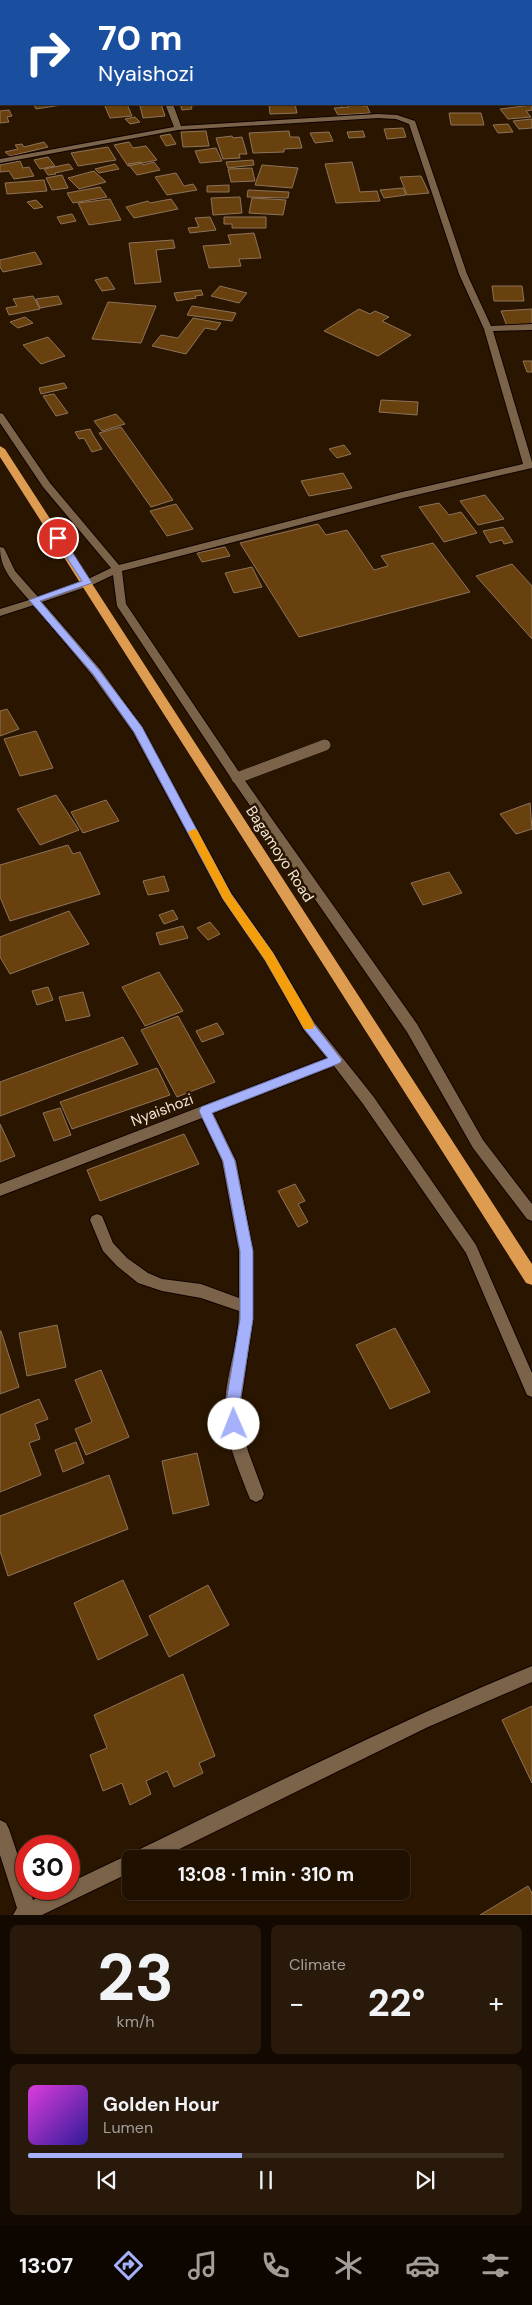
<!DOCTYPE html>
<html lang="en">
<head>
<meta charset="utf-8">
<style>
  body { margin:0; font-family:"DM Sans",sans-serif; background:#28190a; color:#f1f3f6; height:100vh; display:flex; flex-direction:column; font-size:19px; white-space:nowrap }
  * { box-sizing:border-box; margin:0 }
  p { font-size:16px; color:#a29d99 }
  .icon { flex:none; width:28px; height:28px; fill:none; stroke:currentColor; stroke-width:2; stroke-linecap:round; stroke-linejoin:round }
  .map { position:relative; height:1915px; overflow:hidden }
  .drawer { display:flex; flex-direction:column; gap:10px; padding:10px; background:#120900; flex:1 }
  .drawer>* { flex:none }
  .top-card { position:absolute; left:0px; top:0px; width:532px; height:105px; box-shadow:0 1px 4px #0004,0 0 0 1px #3d3022; background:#1a4fa0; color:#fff; overflow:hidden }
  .speed { position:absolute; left:15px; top:1835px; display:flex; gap:10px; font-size:25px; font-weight:700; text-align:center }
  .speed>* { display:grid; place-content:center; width:65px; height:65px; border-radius:50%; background:#201000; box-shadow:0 1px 4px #0004,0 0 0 1px #3d3022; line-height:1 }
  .speed .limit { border:8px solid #d22; background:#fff; color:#111 }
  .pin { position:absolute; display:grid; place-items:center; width:42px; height:42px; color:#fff; margin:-21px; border:2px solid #fff; border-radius:50%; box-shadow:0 1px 5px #0007 }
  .me { position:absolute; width:55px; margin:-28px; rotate:359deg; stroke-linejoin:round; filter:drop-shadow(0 0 4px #0008) }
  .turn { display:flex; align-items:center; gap:18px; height:105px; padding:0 15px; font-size:22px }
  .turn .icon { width:65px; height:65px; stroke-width:2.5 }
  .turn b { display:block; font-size:35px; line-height:42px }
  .big { font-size:38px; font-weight:700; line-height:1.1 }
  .drawer .card { flex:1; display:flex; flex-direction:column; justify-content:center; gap:8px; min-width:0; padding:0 18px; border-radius:8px; background:#28190a }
  .drawer .dial { align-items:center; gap:0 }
  .dial b { font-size:65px; line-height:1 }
  .song { display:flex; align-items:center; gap:15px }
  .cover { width:60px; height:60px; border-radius:8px; background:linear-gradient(135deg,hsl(300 70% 55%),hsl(250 70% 35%)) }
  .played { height:5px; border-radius:2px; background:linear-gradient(90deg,#a6b1fc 45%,#3d3022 45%) }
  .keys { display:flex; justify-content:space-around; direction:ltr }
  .heat { display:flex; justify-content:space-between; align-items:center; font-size:28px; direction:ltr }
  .drawer .tiles { flex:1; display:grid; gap:10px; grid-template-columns:1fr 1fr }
  .card:last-child { grid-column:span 2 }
  .trip { position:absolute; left:122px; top:1850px; width:288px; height:50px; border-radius:8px; background:#201000; box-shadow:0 1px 4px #0004,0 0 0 1px #3d3022; font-weight:700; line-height:50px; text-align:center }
  .dock { display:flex; height:80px; justify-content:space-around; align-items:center; background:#0d0600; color:#a29d99 }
  .dock .icon { width:35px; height:35px }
  .dock .active { color:#a6b1fc }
  .dock b { font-size:22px; color:#f1f3f6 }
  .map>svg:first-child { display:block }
</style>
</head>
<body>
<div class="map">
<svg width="532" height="1915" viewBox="0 0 532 1915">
  <rect width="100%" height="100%" fill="#2a1600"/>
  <!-- building -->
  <path fill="#68410e" stroke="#8d735a" d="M33 104H68L36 109Z
    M104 104H127L132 116 110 118Z
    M161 104 165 116 143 118 140 106Z
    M180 104H210L191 106 192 109 182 110Z
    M269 104H295L297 113 270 114Z
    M340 104H361L363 106H367L370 113 338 115 334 108 349 107 347 105 341 106Z
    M532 105V110L526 111 531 117 508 119 500 109Z
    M9 110 12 116 7 117 9 122 0 123V111Z
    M449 113H481L484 125H451Z
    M135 117 140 122 130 124 125 119Z
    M532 119V128L519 129 513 121Z
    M508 124 513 132 498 133 493 125Z
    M403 128 406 137 387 139 384 129Z
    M206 131 209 146 183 147 181 132Z
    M289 131 290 137H299L302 148 284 149V152L253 153 249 133Z
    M363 131 365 137 349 138 347 132Z
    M329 132 333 141 315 143 310 133Z
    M170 134 176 144 166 146 160 136Z
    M232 136 233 138 242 137 247 154H239L240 158 223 159 216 138Z
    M44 142 48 147 10 156 5 152 18 149 15 145 22 144 24 147Z
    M129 142 133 148 146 146 157 160 128 166 114 145Z
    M108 147 116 160 78 166 71 153Z
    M216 148 222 161 200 163 195 151Z
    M48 157 55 166 40 169 34 160Z
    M253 160 254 165 228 168 226 162Z
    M20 161 23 168 29 167 34 176 14 179 9 171 0 172V165Z
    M141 162 143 165 154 162 160 170 137 175 128 164Z
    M352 162 360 192 377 191 380 201 336 203 325 164Z
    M69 164 73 169 55 173 56 174 48 175 44 169Z
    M115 164 119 169 99 173 95 169Z
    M262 165 298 168 292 188 255 185Z
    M252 168 255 181 231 182 228 169Z
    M94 171 106 182 79 189 68 178Z
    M176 173 184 186 193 184 197 190 167 195 155 177Z
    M62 175 68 188 52 190 46 178Z
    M421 176 429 193 407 195 400 177Z
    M44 180 47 191 7 194 5 183Z
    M229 185V192H207V186Z
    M100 187 107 197 73 203 67 193Z
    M403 188 406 195 384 198 380 190Z
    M248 190 289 192 288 198 247 197Z
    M240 197 242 213 213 215 211 198Z
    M252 198 286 200 283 215 249 213Z
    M110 199 121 220 89 225 78 203Z
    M171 199 178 209 134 218 126 207 148 201 150 203Z
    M36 200 43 207 34 209 27 202Z
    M72 214 76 221 61 224 57 217Z
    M210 217 216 230 190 233 188 228 199 227 195 218Z
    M224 217H266V228H232V224H224Z
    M254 233 261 258 239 259 241 266 209 268 203 246 231 244 228 235Z
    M173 240 175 248 156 250 161 282 135 284 129 243Z
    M35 252 42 264 3 272 0 267V260Z
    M107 277 115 289 102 291 95 280Z
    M220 286 247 293 239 303 211 296Z
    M492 286H522L524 301H494Z
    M201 290 203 295 195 296 196 298 177 301 174 293Z
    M33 296 40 309 9 315 6 308 17 306 13 299Z
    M58 296 62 304 40 308 36 299Z
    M108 302 156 306 141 343 92 339Z
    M192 306 236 313 232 321 187 315Z
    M359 309 370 314 375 311 389 317 382 321 411 335 378 356 324 331Z
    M532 309V325L507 326 501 311Z
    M25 317 33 323 18 328 10 322Z
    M193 318 221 323 216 330 205 328 186 354 152 346 161 335 178 338Z
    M48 337 65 356 41 364 23 345Z
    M523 361H532V372H527Z
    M64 383 67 388 41 394 39 388Z
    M54 394 68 413 56 416 43 396Z
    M381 400 418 402 417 415 379 412Z
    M116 414 125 424 102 431 94 421Z
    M121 427 173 500 151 507 99 433Z
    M90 429 93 435 102 449 92 452 84 438 79 439 75 432Z
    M344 445 351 454 337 458 329 449Z
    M343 473 352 488 309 496 301 481Z
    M485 495 504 519 478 525 460 501Z
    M439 503 449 515 461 512 477 533 444 542 419 507Z
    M176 504 193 529 167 536 150 511Z
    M318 524 326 535 347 530 374 570 388 566 381 556 433 543 470 592 299 637 240 543Z
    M503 527 513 542 504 544 502 540 490 543 483 531Z
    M225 547 230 556 202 562 197 553Z
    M512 564 532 586V639L476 576Z
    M252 567 262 587 234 593 225 573Z
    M7 709 19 729 0 736V711Z
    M36 731 53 768 20 776 4 739Z
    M56 795 79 830 40 845 17 809Z
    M106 800 119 821 83 833 71 812Z
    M530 803 532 829 516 834 500 814Z
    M68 845 73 854 80 852 100 894 10 921 0 897V865Z
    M449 872 462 893 423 905 411 883Z
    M164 876 169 891 148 895 143 881Z
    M173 910 178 919 164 924 159 915Z
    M69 911 89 944 10 974 0 957V937Z
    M210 922 220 934 208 940 197 928Z
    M183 926 188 938 160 945 156 933Z
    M159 972 183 1011 145 1026 122 987Z
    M48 987 53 1000 37 1005 32 991Z
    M83 992 90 1016 66 1021 59 997Z
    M178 1016 215 1082 177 1097 141 1030Z
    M217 1023 224 1034 202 1042 196 1031Z
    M123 1037 138 1064 0 1116V1082Z
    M157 1068 170 1095 72 1129 60 1102Z
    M60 1108 71 1135 54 1141 43 1113Z
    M0 1124 15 1156 0 1162Z
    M184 1134 199 1164 100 1201 87 1170Z
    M295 1184 305 1201 298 1204 308 1222 298 1227 278 1191Z
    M57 1325 66 1367 27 1376 19 1333Z
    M395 1328 430 1392 390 1409 356 1345Z
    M1 1331 19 1387 0 1394V1331Z
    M101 1370 129 1437 86 1455 75 1429 92 1422 75 1380Z
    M39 1399 48 1419 35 1424 40 1439 29 1443 41 1475 0 1492V1415Z
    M76 1442 84 1463 63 1472 55 1450Z
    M197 1453 209 1505 173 1514 162 1461Z
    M109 1475 128 1529 8 1576 0 1551V1516Z
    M123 1580 148 1635 98 1660 74 1603Z
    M208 1585 229 1625 169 1657 149 1616Z
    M183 1674 215 1756 199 1763 203 1773 174 1787 167 1771 146 1781 151 1794 130 1805 122 1783 103 1791 90 1755 107 1748 94 1715Z
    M532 1706V1783L502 1720Z
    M528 1886 532 1893V1915H480Z"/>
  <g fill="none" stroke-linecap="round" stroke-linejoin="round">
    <!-- service casing -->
    <g stroke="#110200" stroke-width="12">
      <path id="service" d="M237 778 325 745"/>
    </g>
    <!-- minor casing -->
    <g stroke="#110200" stroke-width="2">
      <path id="minor" d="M108 0H114V1H108Z
        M303 0H309V1H303Z
        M165 104H173L181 126 378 114 397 115 415 121 467 274 491 326 532 324V330L493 331 532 462V468L403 498 122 571 126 604 241 775 417 1024 483 1140 532 1204V1221L527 1219 473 1148 407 1032 233 781 117 606 113 575 92 585 42 602 100 669 142 727 231 893 273 953 314 1022 373 1096 476 1245 532 1373V1397L527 1395 466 1253 363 1104 334 1066 213 1113 236 1161 253 1251V1319L241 1402 242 1425 248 1451 264 1494 262 1499 256 1502 250 1499 248 1494C237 1465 223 1434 225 1402 227 1371 239 1342 239 1311L201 1298 162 1291 138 1283 117 1266 103 1251 90 1220 92 1216 97 1214 102 1216 113 1243 127 1258 148 1273 162 1279 201 1284 239 1298V1251L222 1161 202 1118 0 1196V1184L327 1058 304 1030 265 959 223 899 133 732 92 675 34 605 0 616V609L29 600C14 582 0 571 0 547L4 548 15 571 38 597 84 581 111 568 43 487 0 423V413L3 414 50 483 119 565 402 492 523 464 484 329 459 274 409 124 396 119 378 118 178 130 0 163V159L174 127Z
        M532 1666V1682L428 1727 159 1859H131V1872L42 1915H13L17 1908 0 1855V1820L6 1823 9 1829 26 1880V1889H29L33 1900 57 1889H69V1883C222 1811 374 1731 532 1666Z"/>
    </g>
    <!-- trunk casing -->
    <g stroke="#110200" stroke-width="1">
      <path id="trunk" d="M0 446 5 449 532 1264V1285L526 1283 0 457Z"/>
    </g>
    <!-- service -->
    <use href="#service" stroke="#7b634a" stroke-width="11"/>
    <!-- minor -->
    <use href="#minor" fill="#7b634a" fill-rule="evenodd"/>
    <!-- trunk -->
    <use href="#trunk" fill="#de9c50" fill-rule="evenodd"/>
  </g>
  <!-- route -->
  <path fill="#a6b1fc" stroke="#6c73a4" d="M58 535 62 536 92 583 40 601 99 670 142 727 231 894 273 953 313 1023 342 1060 340 1063 212 1113 235 1161 253 1251V1319L240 1402 241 1424 239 1429 234 1431 229 1429 226 1402 240 1319V1251L223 1161 199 1111 201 1107 328 1058 305 1030 265 960 223 899 134 732 93 674 29 600 82 581 54 538Z"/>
  <!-- slow -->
  <path fill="#f59e0b" d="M194 829 197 830 231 894 273 953 313 1022 314 1026 313 1029H304L265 960 223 899 188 832Z"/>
  <g text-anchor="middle" stroke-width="5" stroke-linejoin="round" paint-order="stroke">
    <!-- street labels -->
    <g font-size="15" fill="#f4e6d8" stroke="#2a1600">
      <text transform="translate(280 854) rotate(57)" y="5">Bagamoyo Road</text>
      <text transform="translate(162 1110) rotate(-21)" y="5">Nyaishozi</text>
    </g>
  </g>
</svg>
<div class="speed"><div class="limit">30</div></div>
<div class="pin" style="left:58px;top:538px;background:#d93025"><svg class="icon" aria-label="arrive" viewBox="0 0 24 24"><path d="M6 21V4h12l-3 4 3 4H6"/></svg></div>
<svg class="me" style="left:234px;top:1424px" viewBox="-20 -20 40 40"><circle r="19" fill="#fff"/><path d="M0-13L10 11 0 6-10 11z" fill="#a6b1fc"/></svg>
<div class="trip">13:08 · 1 min · 310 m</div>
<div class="top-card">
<div class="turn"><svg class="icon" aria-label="right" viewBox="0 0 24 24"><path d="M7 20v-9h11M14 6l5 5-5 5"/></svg><div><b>70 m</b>Nyaishozi</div></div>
</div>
</div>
<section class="drawer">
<div class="tiles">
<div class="card dial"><b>23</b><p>km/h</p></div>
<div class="card"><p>Climate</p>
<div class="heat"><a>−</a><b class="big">22°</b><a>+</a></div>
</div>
<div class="card">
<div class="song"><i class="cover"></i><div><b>Golden Hour</b><p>Lumen</p></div></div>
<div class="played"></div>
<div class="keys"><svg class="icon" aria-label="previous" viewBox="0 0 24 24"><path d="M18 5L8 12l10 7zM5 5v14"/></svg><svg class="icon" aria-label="pause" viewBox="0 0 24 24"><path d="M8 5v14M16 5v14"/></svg><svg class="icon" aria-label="next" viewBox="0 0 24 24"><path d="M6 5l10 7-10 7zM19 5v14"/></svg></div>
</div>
</div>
</section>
<nav class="dock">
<b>13:07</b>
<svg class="icon active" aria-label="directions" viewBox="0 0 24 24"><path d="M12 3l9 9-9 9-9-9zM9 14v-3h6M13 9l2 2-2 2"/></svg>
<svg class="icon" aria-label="music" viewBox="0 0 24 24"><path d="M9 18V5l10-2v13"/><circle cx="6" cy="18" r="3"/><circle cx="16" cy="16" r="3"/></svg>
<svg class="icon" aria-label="phone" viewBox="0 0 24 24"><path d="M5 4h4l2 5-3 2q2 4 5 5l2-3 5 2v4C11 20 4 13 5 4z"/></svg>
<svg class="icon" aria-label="climate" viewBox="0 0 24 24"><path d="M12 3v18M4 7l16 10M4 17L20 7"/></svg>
<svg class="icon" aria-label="car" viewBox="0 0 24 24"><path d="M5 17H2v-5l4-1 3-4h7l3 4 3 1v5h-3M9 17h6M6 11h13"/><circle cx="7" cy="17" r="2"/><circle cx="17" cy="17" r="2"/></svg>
<svg class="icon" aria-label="filters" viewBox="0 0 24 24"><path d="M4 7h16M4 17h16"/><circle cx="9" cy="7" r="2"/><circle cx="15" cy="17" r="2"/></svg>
</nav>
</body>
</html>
